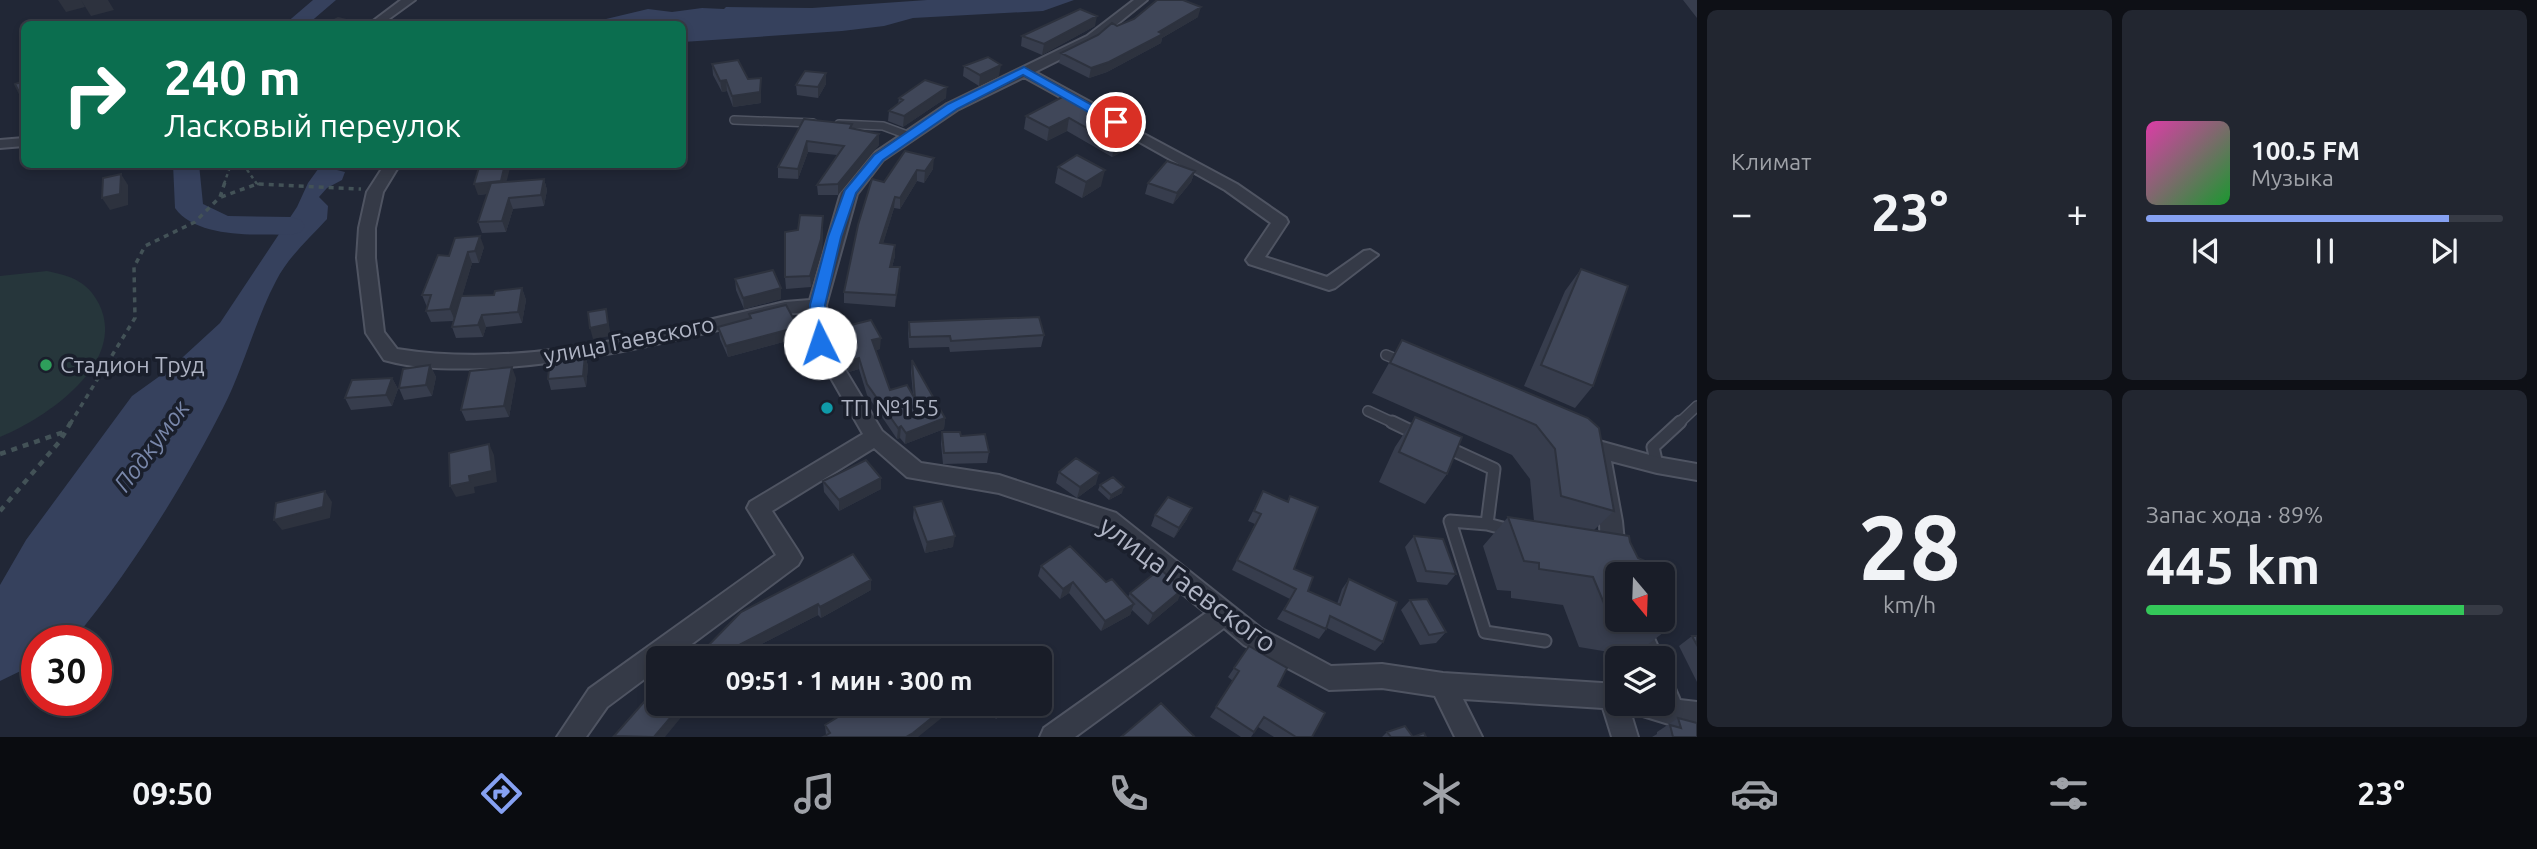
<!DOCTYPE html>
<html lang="ru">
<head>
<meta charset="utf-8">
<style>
  body { margin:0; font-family:Ubuntu,sans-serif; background:#222630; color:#f1f3f6; height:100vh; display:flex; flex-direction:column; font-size:26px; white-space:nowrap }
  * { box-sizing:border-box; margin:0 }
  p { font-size:23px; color:#9fa2a8 }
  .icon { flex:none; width:38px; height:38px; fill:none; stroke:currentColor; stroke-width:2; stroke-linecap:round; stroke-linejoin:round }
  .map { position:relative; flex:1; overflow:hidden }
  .sheet { display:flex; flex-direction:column; gap:10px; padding:10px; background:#0e1016; width:840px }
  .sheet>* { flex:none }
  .guide { position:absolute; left:21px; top:21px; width:665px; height:147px; border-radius:10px; box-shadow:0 4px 10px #0003,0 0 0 2px #373b45; background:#0b6e4f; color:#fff; overflow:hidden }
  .needle { width:46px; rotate:161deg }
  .tools { position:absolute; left:1605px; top:562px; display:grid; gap:14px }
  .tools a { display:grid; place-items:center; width:70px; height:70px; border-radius:10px; background:#191d28; box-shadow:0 4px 10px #0003,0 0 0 2px #373b45; font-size:35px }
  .speed { position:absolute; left:21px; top:625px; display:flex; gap:14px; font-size:35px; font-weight:700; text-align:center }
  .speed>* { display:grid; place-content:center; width:91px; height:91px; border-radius:50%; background:#191d28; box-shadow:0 4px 10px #0003,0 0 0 2px #373b45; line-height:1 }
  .speed .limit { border:10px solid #d22; background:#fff; color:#111 }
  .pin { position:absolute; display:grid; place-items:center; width:60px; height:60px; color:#fff; margin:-30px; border:4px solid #fff; border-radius:50%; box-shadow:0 2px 7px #0007 }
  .me { position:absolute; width:77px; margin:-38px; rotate:356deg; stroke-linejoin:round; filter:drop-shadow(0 0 5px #0008) }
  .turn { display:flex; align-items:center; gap:24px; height:147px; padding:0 28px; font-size:32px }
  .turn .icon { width:91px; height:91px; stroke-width:2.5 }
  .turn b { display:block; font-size:49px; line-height:60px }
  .big { font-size:52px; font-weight:700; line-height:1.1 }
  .sheet .tile { flex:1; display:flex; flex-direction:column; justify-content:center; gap:10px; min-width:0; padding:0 24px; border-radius:10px; background:#222630 }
  .sheet .dial { align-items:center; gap:0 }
  .dial b { font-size:91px; line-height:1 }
  .song { display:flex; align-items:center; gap:21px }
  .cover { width:84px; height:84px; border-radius:10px; background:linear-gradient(135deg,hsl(320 70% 55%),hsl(130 70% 35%)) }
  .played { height:7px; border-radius:4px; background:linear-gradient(90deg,#86a1f2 85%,#373b45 85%) }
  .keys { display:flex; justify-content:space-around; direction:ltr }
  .heat { display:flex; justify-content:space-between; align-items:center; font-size:38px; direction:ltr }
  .charge { height:10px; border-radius:5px; background:linear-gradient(90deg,#34c759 89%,#373b45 0) }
  .sheet .tiles { flex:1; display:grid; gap:10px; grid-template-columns:repeat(2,1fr) }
  .trip { position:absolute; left:646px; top:646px; width:406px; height:70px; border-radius:10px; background:#191d28; box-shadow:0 4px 10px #0003,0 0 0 2px #373b45; font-weight:700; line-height:70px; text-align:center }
  .tabs { display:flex; height:112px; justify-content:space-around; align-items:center; background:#0a0c10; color:#9fa2a8 }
  .tabs .icon { width:49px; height:49px }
  .tabs .current { color:#86a1f2 }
  .tabs b { font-size:32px; color:#f1f3f6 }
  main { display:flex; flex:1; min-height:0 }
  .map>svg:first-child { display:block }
</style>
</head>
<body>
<main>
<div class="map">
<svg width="1697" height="737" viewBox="0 0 1697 737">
  <rect width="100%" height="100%" fill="#212736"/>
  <!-- green -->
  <path fill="#26363b" d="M47 271C71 276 87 281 99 304 128 363 46 418 0 437V276Z"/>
  <!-- water -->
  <path fill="#36415d" d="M927 0H1074L1043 11 913 18 884 26 842 31 683 42 682 24H585L648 9 672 12 702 8 724 9 726 7 812 8Z
    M321 165H342L337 170 345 172 342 180 327 188 319 197 328 206 327 219C309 239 288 257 276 281 255 321 244 367 223 408 183 487 129 573 73 640H37V663L0 681V585L26 540 132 396 171 368 220 323 297 207 308 183Z"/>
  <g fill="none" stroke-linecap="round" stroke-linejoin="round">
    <!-- river -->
    <path fill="#36415d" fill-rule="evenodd" d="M313 0H336L308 24H285Z
      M173 164H199L203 204 228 216 291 217 301 220 305 226 301 232 291 235C257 234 197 239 175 208Z"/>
    <!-- lane-far2 casing -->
    <g stroke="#4f5462" stroke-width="10">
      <path id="lane-far2" d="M734 120 813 123
        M839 124 883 126 910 136"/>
    </g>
    <!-- lane-far1 casing -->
    <g stroke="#4f5462" stroke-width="12">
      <path id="lane-far1" d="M1386 355 1403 362
        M1368 411 1396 424
        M1678 424 1697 406"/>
    </g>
    <!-- lane casing -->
    <g stroke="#4f5462" stroke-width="15">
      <path id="lane" d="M1392 422 1417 434
        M1446 447 1494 469 1487 524 1510 530
        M1657 465 1653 447 1680 422
        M1487 524 1450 521 1485 632 1545 641"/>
    </g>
    <!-- street casing -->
    <g stroke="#4f5462" stroke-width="4">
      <path id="street" d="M401 0H415L382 24H369Z
        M1134 0H1147L1095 42 1035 72 1092 103V109H1082L1024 77 957 110 883 160 857 194 826 305 829 343 882 431 921 463 999 475 1116 513 1262 629 1331 666 1382 664 1443 673 1617 684V704H1628L1638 737H1612L1603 708 1463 699 1482 737H1455L1435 696 1382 688 1329 690 1244 645 1224 628 1075 737H1040L1044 728 1206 613 1100 527 999 493 907 477 874 448 772 511 798 551 802 558 798 565 673 658H658V669L607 707 586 737H557L589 689 776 555 747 508 750 502 863 434 811 343 808 312 785 314C687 337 591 363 490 368 454 369 419 370 384 360L366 333 357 258 359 228 367 192 385 164H400L383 192 375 228V258L384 332 397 349C527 370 659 331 785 302L810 300 841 193 873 154 947 104 1087 36Z
        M1116 119 1237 184 1286 218 1288 222 1265 257 1327 277 1364 251 1370 250 1378 255 1335 288 1329 290 1249 264 1246 260 1271 223 1225 190 1111 126 1109 123Z
        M24 138V146L0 148V140Z
        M1599 441 1657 457 1697 464V480L1657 473 1611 461 1622 521 1627 574H1617V588L1609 585 1601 569 1600 521 1589 449 1592 443Z
        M1622 620H1646L1663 658H1637Z
        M1662 676 1671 679 1680 700 1697 702V728L1672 725 1633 713 1629 704H1662Z"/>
    </g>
    <!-- path-far2 -->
    <path stroke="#435257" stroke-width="2.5" stroke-dasharray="3.5 3.5" stroke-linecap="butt" d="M243 164 257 184
      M224 184 231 164
      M257 184H259"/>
    <!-- path-far1 -->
    <path stroke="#435257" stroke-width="3.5" stroke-dasharray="5 5" stroke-linecap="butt" d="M221 197 257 184 361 189
      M70 424 135 318 134 267 145 246 195 222 220 197 225 182"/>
    <!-- path -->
    <path stroke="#435257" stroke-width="4.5" stroke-dasharray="6 6" stroke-linecap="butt" d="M0 454 64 432
      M0 511 60 441 71 422"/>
    <!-- lane-far2 -->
    <use href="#lane-far2" stroke="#353a47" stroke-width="7"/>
    <!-- lane-far1 -->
    <use href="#lane-far1" stroke="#353a47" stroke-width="9"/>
    <!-- lane -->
    <use href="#lane" stroke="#353a47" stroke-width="11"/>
    <!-- street -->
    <use href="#street" fill="#353a47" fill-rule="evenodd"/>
  </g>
  <!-- wall -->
  <path fill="#373d4d" d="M1683 0H1697V18Z
    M1198 17 1162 38 1161 43 1107 72 1089 78 1059 63 1061 53 1117 26Z
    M1095 26 1042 55 1021 46 1022 36Z
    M712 64 748 79 761 78V103L733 107 727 91 722 92 713 75Z
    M964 66 999 76 979 86 963 76Z
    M826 73V84L818 98 797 95 796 85Z
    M1068 94 1134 146 1112 157 1067 131 1047 141 1024 129 1026 116Z
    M899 98H946L903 127 888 121 889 111 898 104Z
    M804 119 852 128 879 145 838 195H818L817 185 837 155 808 152 798 179 778 178V167Z
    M905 151 933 169 924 183 917 181 900 209 894 208 883 243 895 256 892 267H900L895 307 844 303V292L884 182Z
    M1058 167 1101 186 1082 198 1055 183Z
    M1195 171 1191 182 1173 204 1145 194 1148 183Z
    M544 179 547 190 544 206 513 209 506 232 482 233 478 222 487 194 478 195 507 182Z
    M823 227 822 251 811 287 786 289 785 277Z
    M484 247 479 263H472L462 296 494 295 522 288 526 300 522 323 486 327 483 337 456 338 452 327 453 321 431 322 426 311 427 307 422 295 449 256Z
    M1581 269 1593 386 1575 408 1524 386 1565 291Z
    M735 279 781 288V299L744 309 736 290Z
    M749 314 798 327V338L728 357 720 339 718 327 750 318Z
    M909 322 1044 335 1041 347 950 352 949 347 909 348 908 333Z
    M835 329 880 349 876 350 890 390 913 395 911 372 912 360 945 418 944 429 905 444 900 438 897 439 867 395 859 369 849 372 840 356V348L835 340Z
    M1402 340 1588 418 1614 511 1594 530 1617 574 1668 629 1633 656 1579 647 1563 605 1511 598V591L1497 590 1483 546 1508 517 1534 521 1530 479 1512 455 1372 393Z
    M809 353 828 378 819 381 810 364Z
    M585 355 588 366 586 387 551 390 548 379Z
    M430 365 436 377 432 396 404 400 399 388Z
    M392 378 398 389 392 406 351 410 345 398Z
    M516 378 509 417 466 421 461 410Z
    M1415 417 1447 474 1425 504 1379 482 1395 447Z
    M942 432 961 436 989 452 987 463 943 464 941 444Z
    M1059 472 1096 484 1077 498 1056 483Z
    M823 481 881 489 839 511 824 492Z
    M1100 485 1122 493 1109 500 1098 490Z
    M1263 491 1287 502 1290 496 1294 569 1308 591 1337 604 1342 589 1349 579 1383 642 1375 651 1327 628 1319 639 1277 619 1290 599 1232 570 1255 524 1248 521Z
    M914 507 953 547 925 553 913 518Z
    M1155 515 1187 519 1174 538 1151 526Z
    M1414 536 1456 574 1447 585 1417 582 1405 547Z
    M1041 566 1128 597 1130 593 1178 600 1148 625 1132 610 1130 615 1101 631 1069 593 1060 599 1038 576Z
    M871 590 821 618 818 615 748 651 741 612Z
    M1410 600 1446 632 1436 643 1420 645 1401 610Z
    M1692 636H1697V682L1679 646Z
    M1249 646 1278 686 1312 737H1274L1258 727 1251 737H1241L1210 717 1233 681 1228 677Z
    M984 704H1018L996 719Z
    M1678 718 1697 737H1652L1657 734V732Z
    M825 725 918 737 826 735Z
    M1387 732 1413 737H1426H1382Z"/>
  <!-- shaded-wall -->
  <path fill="#2d323e" d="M58 0H81L85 7 66 12Z
    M81 0H108L114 10 91 16Z
    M1201 7 1198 17 1162 38 1161 43 1107 72 1089 78 1091 68 1159 32Z
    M1097 16 1095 26 1042 55 1044 44Z
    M1001 65 999 76 979 86 980 75Z
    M826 73V84L818 98V87Z
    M761 78V103L733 107 732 96Z
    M726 80 727 91 722 92 720 81Z
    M947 87 946 98 903 127 904 116Z
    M1069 118 1067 131 1047 141 1049 128Z
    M1137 133 1134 146 1112 157 1115 144Z
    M879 134V145L838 195V184Z
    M807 141 808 152 798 179V169Z
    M934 158 933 169 924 183 925 171Z
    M505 164H511L504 192 478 195 474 184Z
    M917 170V181L900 209V198Z
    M1105 170 1101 186 1082 198 1086 182Z
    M1195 171 1191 182 1173 204 1177 193Z
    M121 174 128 185V205L110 210 102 198Z
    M544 179 547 190 544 206 541 195Z
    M895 197 894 208 880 254V243Z
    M509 198 513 209 506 232 502 221Z
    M823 216 822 251 811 287 810 276Z
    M480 236 484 247 479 263 475 251Z
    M895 245V256L889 278 890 267Z
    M468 252 472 263 455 321 450 309Z
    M900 267V279L895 307 896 295Z
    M522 288 526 300 522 323 518 312Z
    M781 288V299L744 309 743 298Z
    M606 309 611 336 593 339 590 328Z
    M482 315 486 327 483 337 478 325Z
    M798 327V338L728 357 726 346Z
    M881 338 880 349 872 351V340Z
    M585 355 588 366 586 387 583 376Z
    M859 358V369L849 372 850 361Z
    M430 365 436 377 432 396 426 385Z
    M512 367 516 378 509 417 504 406Z
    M828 367V378L819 381 818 370Z
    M392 378 398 389 392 406 386 395Z
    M945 418 944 429 905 444 906 433Z
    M901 426 900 438 897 439 898 428Z
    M489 444 494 455 497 482 474 487 475 493 456 497 450 486 469 476Z
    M1099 473 1096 484 1077 498 1080 487Z
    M881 478V489L839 511V500Z
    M1124 487 1122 493 1109 500 1111 495Z
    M325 491 332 502 330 518 282 530 274 520Z
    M1192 508 1187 519 1174 538 1179 528Z
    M955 536 953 547 925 553 927 542Z
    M871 580V590L821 618 820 607Z
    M1073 582 1069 593 1060 599 1063 589Z
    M1183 589 1178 600 1148 625 1153 614Z
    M818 604V615L748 651 749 658H740L741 644Z
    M1134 604 1130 615 1101 631 1105 621Z
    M682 704H692L665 737H654Z
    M949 704H959L918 737H906Z
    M1007 704H1018L996 719 999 710Z"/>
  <!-- building -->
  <path fill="#404759" stroke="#2d323e" stroke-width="2" d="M1157 0H1183L1201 7 1159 32 1163 34 1109 62 1091 68 1061 53 1098 35 1112 23 1117 26 1134 19Z
    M1080 9 1097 16 1044 44 1022 36Z
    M338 18 363 24H327Z
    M988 57 1001 65 980 75 964 66Z
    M738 60 748 79 761 78 760 92 732 96 726 80 720 81 712 64Z
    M805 71 826 73 818 87 796 85Z
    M925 80 947 87 904 116 889 111 903 100 899 98Z
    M24 81V102L15 84Z
    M1068 94 1137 133 1115 144 1069 118 1049 128 1026 116Z
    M804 119 852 124 850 128 879 134 838 184 817 185 844 146 807 141 798 169 778 167Z
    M905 151 934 158 925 171 917 170 900 198 895 197 880 243 895 245 890 267H900L896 295 844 292 858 225 872 179 884 182Z
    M1077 155 1105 170 1086 182 1058 167Z
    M1167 161 1195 171 1177 193 1148 183Z
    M480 164H505L501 181 474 184Z
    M121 174 120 194 102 198 103 178Z
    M544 179 541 195 509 198 502 221 478 222 491 183Z
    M800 215 823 216 821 239 810 276 785 277V232L798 230Z
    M480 236 475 251 468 252 450 309 426 311 431 295H422L438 255 449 256 455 238Z
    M1581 269 1628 286 1593 386 1541 365Z
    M773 270 781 288 743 298 735 279Z
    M522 288 518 312 482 315 478 325 452 327 461 296 494 295 495 291Z
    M786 305 798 327 726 346 718 327 751 318 749 314Z
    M606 309 608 324 590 328 588 312Z
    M1039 317 1044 335 951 341 950 336 910 337 909 322Z
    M871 320 881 338 872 340 890 390 907 385 915 399 912 360 945 418 906 433 901 426 898 428 867 384 859 358 850 361 840 344 843 343 835 329Z
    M1402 340 1588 418 1599 428 1614 511 1561 496 1555 449 1536 425 1390 363Z
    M818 350 828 367 818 370 809 353Z
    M585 355 583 376 548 379 550 358Z
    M430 365 426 385 399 388 403 369Z
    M512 367 504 406 461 410 470 371Z
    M392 378 386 395 345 398 352 380Z
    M1415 417 1462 437 1447 474 1399 452Z
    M942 432H960L961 436 985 434 989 452 944 453Z
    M489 444 492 471 469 476 470 482 450 486 449 453Z
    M1076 458 1099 473 1080 487 1059 472Z
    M866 460 881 478 839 500 823 481Z
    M1113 477 1124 487 1111 495 1100 485Z
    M325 491 323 507 274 520 276 503Z
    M1263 491 1288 502 1290 496 1318 507 1294 569 1313 577 1308 591 1340 605 1349 579 1397 602 1383 642 1330 616 1326 629 1284 610 1296 589 1237 560 1261 514 1254 511Z
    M1168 497 1192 508 1179 528 1155 515Z
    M942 501 955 536 927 542 914 507Z
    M1508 517 1629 536 1630 542 1638 558 1645 561 1651 574H1617V620H1662V616L1668 629 1611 620 1593 577 1539 569V563L1524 561Z
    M1414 536 1443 539 1456 574 1426 571Z
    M1070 546 1106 582 1112 579 1134 604 1105 621 1073 582 1063 589 1041 566Z
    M853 554 871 580 820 607 818 604 741 644 748 650 740 658H696L741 612Z
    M1160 569 1183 589 1153 614 1130 593Z
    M1427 599 1446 632 1429 635 1410 600Z
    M1692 636H1697V645Z
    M1249 646 1287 668 1278 686 1325 713 1312 737H1296L1264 717 1254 732 1216 707 1239 671 1234 668Z
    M1008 648 1016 658H993Z
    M658 686V704H682L654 737 614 736Z
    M1161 703 1194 736 1192 737H1121Z
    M859 704H949L913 733 906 737H823L830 733 825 725Z
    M994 704H1007L999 710Z
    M1678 718 1697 723V737H1673L1670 725 1681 728Z
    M1405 726 1413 737 1424 733 1426 737H1391L1387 732Z"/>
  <!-- route -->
  <path fill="#1a73e8" stroke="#114b97" stroke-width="2" d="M1024 67 1122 122 1111 125 1023 75 957 109 883 160 856 193 841 237 825 305 827 343 825 347H814L810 305 828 237 845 190 874 155 948 104Z"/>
  <!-- markers -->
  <circle fill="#2e9e5b" stroke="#1a1f2c" stroke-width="2.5" cx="46" cy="365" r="7"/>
  <circle fill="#0f9aa8" stroke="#1a1f2c" stroke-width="2.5" cx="827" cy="408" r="7"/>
  <g text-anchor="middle" stroke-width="7" stroke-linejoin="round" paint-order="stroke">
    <!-- street labels -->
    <g font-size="23" fill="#afb4c4" stroke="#1a1f2c">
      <text transform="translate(629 340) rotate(-11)" y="8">улица Гаевского</text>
    </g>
    <!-- poi labels -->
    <g font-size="23" fill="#afb4c4" stroke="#1a1f2c" text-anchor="start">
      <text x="60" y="373">Стадион Труд</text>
      <text x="841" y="416">ТП №155</text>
    </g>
    <!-- water labels -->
    <g font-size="24" font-style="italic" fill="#7987aa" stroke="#1a1f2c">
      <text transform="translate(152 446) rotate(-53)" y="8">Подкумок</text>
    </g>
    <!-- near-street labels -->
    <g font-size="28" fill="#afb4c4" stroke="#1a1f2c">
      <text transform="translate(1188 584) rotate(36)" y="10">улица Гаевского</text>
    </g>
  </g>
</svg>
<div class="tools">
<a><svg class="needle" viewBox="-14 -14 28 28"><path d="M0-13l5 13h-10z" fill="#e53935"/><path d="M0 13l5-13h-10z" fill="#9fa2a8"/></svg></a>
<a><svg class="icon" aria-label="layers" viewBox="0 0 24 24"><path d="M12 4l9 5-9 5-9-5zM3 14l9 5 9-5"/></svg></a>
</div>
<div class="speed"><div class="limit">30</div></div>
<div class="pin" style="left:1116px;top:122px;background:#d93025"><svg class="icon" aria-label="arrive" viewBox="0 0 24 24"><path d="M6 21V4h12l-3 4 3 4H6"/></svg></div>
<svg class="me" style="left:820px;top:343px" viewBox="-20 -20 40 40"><circle r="19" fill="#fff"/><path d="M0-13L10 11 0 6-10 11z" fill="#1a73e8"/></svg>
<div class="trip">09:51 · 1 мин · 300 m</div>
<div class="guide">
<div class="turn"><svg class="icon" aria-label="right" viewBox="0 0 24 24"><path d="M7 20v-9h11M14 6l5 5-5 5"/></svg><div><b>240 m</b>Ласковый переулок</div></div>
</div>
</div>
<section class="sheet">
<div class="tiles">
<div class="tile"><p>Климат</p>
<div class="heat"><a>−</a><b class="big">23°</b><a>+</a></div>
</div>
<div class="tile">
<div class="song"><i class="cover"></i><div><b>100.5 FM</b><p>Музыка</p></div></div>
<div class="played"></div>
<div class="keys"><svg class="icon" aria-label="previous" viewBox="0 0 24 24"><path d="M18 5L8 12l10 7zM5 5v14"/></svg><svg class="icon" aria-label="pause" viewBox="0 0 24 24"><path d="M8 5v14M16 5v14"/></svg><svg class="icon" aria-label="next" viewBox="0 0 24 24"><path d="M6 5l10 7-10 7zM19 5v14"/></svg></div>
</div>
<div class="tile dial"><b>28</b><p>km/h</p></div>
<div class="tile"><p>Запас хода · 89%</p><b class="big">445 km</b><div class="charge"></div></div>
</div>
</section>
</main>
<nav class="tabs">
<b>09:50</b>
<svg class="icon current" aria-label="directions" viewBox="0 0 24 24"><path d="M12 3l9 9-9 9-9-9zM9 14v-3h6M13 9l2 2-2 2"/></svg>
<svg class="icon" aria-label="music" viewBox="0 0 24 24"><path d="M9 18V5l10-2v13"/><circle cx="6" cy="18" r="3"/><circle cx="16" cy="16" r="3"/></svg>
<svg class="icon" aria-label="phone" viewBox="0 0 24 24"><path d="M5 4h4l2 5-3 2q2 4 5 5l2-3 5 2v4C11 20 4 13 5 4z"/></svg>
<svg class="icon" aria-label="climate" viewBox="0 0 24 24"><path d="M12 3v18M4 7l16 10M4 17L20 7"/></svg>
<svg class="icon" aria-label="car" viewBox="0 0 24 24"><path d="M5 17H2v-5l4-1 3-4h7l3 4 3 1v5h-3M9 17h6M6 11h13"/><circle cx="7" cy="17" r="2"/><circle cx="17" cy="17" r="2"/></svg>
<svg class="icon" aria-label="filters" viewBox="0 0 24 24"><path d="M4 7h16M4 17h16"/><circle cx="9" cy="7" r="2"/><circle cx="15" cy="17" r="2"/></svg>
<b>23°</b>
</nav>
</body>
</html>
